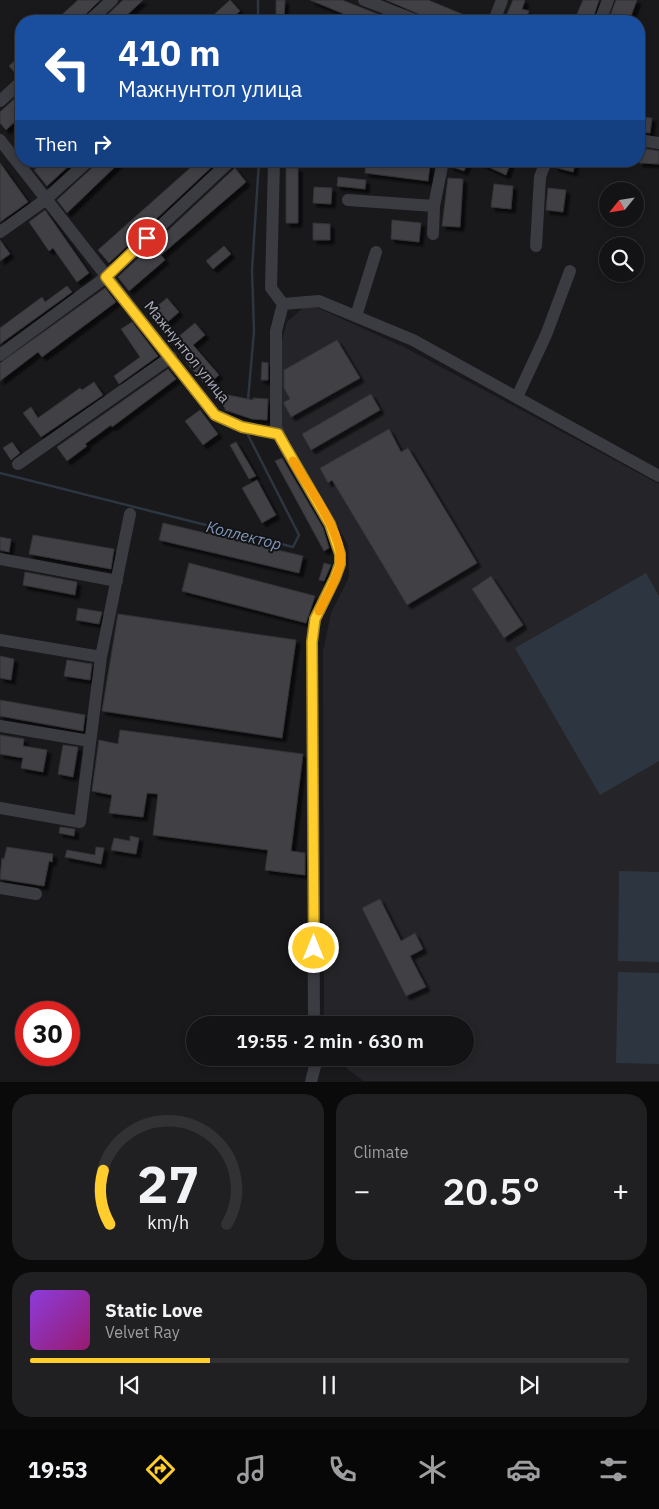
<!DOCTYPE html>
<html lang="en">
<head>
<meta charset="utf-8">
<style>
  body { margin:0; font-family:"IBM Plex Sans",sans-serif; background:#202022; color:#f1f3f6; height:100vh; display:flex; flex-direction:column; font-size:19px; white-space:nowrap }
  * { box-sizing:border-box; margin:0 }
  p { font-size:16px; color:#9d9ea0 }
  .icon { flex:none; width:28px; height:28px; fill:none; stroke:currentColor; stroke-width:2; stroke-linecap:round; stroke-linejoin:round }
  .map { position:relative; height:1082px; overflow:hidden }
  .panel { display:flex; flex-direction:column; gap:12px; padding:12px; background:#0a0a0b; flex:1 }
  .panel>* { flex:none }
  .top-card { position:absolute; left:15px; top:15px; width:630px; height:152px; border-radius:20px; box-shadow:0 2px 8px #0003,0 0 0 1px #323234; background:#1a4fa0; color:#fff; overflow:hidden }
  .needle { width:32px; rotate:240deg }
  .buttons { position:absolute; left:599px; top:182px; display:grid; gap:10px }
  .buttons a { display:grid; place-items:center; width:45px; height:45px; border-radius:50%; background:#131214; box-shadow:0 2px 8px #0003,0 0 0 1px #323234; font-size:25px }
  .speed { position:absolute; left:15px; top:1001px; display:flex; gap:10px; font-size:25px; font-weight:700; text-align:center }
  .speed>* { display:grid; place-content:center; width:65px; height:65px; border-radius:50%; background:#131214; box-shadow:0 2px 8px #0003,0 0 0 1px #323234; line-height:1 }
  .speed .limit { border:8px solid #d22; background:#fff; color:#111 }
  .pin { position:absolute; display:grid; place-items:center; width:42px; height:42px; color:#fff; margin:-21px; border:2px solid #fff; border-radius:50%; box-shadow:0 1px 5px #0007 }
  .me { position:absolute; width:55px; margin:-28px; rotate:0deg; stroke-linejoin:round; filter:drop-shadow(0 0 4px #0008) }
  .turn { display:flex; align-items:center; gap:18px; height:105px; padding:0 20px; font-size:22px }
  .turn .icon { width:65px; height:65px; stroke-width:2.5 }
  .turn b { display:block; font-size:35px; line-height:42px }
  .then { display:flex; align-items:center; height:48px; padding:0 20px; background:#0003; gap:10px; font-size:19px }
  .big { font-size:38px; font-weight:600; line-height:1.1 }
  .panel .tile { flex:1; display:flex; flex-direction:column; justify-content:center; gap:8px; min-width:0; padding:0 18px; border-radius:20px; background:#202022 }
  .panel .dial { align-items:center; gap:0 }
  .dial svg { height:130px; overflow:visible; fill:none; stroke:#323234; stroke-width:7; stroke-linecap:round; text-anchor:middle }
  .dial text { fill:#f1f3f6; stroke:none }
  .song { display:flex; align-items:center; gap:15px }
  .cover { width:60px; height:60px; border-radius:8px; background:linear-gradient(135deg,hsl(270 70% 55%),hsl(320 70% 35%)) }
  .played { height:5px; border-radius:2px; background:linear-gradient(90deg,#ffce2c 30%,#323234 30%) }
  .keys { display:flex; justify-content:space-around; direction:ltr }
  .heat { display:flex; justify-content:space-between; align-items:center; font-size:28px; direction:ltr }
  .panel .tiles { flex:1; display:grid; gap:12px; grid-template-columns:1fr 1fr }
  .tile:last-child { grid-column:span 2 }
  .trip { position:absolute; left:186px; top:1016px; width:288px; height:50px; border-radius:25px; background:#131214; box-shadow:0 2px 8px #0003,0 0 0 1px #323234; font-weight:600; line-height:50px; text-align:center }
  .tab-bar { display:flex; height:80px; justify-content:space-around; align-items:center; background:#080708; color:#9d9ea0 }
  .tab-bar .icon { width:35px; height:35px }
  .tab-bar .current { color:#ffce2c }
  .tab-bar b { font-size:22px; color:#f1f3f6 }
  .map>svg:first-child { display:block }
</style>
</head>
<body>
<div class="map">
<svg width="659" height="1082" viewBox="0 0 659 1082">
  <defs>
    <filter id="shadow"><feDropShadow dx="4" dy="4" stdDeviation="1" flood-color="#0009"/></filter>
  </defs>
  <rect width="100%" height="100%" fill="#19181b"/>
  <!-- built -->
  <path fill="#252428" d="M306 305 316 307 404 347 659 484V1081H363L334 1058H465V1025H324L323 651 331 613 349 577 348 545 284 431 277 412 282 340 287 322Z"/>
  <!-- water -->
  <path fill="#2d3640" d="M646 573 659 596V761L600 795 515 648Z
    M619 871 659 872V962L618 961Z
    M618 972 659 973V1064L616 1063Z"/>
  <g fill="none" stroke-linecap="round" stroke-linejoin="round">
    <!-- stream -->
    <path stroke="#2d3640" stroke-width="2.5" d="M258 0V21
      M248 400 254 331 252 270 259 161
      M0 473 293 547 299 535 247 433"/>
  </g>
  <!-- building -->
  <path fill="#404045" stroke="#333237" filter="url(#shadow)" d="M78 0H100L79 21H55Z
    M123 0H143L127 15 133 21H101Z
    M230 0 240 11 229 21H207Z
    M276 0H285L284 18H276Z
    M310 0H342L395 21H361Z
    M386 0H428L479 21H435Z
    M513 0H525L522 9 529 11 525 21H504Z
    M583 0H599L592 21H574Z
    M616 0H637L629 21 609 19Z
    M21 55V74L17 75 9 66Z
    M21 93V116L6 130 0 123V112Z
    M639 117 652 118 650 133 639 132Z
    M639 148 659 151V164L639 163Z
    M45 161H74L47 186 34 170Z
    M97 161H121L67 213 57 200 93 167Z
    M198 161H218L109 263 98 250Z
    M366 161H405L430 165 428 181 365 173Z
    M451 161H468L464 171 450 166Z
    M511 161 506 175 478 162V161Z
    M556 161H576L573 172 554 167Z
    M0 163 28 202 0 222Z
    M235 168 246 182 161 255 165 260 129 291 118 277Z
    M286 168H298V223H286Z
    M338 177 366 180 365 189 337 186Z
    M448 178 463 179 460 227 442 226Z
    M494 184 513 186 511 209 491 207Z
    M314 187 332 188 331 204 313 203Z
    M548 188 566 190 563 212 546 210Z
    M45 210 89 273 77 282 53 248 49 251 29 222Z
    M392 220 421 223 419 242 391 239Z
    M313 223 330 224V240H313Z
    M0 240 10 254 0 261Z
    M224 246 231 254 213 269 206 261Z
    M67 286 72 292 0 344V328L42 297 45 302Z
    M105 288 116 302 42 357 38 352 0 381V363Z
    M167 298 179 312 162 327 149 313Z
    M132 322 158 356 119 384 114 376 140 357 121 329Z
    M195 323 205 335 193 345 219 375 212 381 223 394 253 400V398L268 399 267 420 252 419 225 410V408L186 362 188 361 172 342Z
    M337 340 360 378 291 417 284 404V402L290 399 284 388V370Z
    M262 362 268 363V380H261Z
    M168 369 176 379 112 427 111 425 85 444 87 446 67 461 57 447Z
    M94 382 103 395 41 437 23 413 31 407 38 418 80 388 82 390Z
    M371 394 380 410 311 450 302 434Z
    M200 410 218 434 203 445 185 421Z
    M389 429 401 452 408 448 477 563 407 605 332 480 328 483 320 468Z
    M12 442 20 453 11 460 3 448Z
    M236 442 256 476 249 479 230 445Z
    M282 458 323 528 329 548 324 551 275 461Z
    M257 480 276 515 262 523 242 488Z
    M163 523 303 556 299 573 159 540Z
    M33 535 114 549 111 569 29 554Z
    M0 537 11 539 9 552 0 550Z
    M189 563 315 596 306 623 182 591Z
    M324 563 331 565 324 581 319 580Z
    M25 572 77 582 75 595 23 585Z
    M491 576 523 625 504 638 472 589Z
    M78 608 102 612 99 624 76 620Z
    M118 614 296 640 282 738 102 711Z
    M0 656 14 659 11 680 0 678Z
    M67 660 92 664 90 680 64 676Z
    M0 700 85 715 83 731 0 716Z
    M120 730 303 754 291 851 305 853V875L265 870 268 850 153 835 158 794 147 793 143 817 109 813 112 795 92 791 99 740 118 744Z
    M0 735 24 739 23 746 47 750 43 772 21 768 23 758 0 754Z
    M63 745 78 747 73 777 58 774Z
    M60 827 75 829 74 836 59 833Z
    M130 836 139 838 136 854 111 850 114 838 130 841Z
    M7 847 53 854 52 862 49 861 44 886 0 879 2 858 4 859Z
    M96 847 104 848 101 864 65 857 67 850 95 855Z
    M380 899 401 941 415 933 423 949 410 956 426 987 406 996 362 908Z"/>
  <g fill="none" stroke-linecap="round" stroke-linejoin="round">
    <!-- minor -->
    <path stroke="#3b3b42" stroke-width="12" d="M364 0 418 21
      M89 21 112 0
      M494 21 502 0
      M600 21 608 0
      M0 101 21 82
      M0 140 215 415 242 427 278 434
      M639 140 659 143
      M274 161 271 288 283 304 276 331V427L286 449 330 525 340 554V564L335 578 315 619 312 642 314 1025
      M348 200 434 206
      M0 232 45 200 88 161
      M433 234 434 206 443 161
      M536 246 540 177 546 161
      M283 304 319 301 413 340 659 476
      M356 316 376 252
      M0 355 106 277 230 161
      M517 397 546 335 570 271
      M18 464 171 357
      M0 559 117 581
      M0 640 101 657
      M0 726 90 741
      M0 808 80 822 101 657 130 514
      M0 888 36 894
      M311 1082 317 1058"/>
  </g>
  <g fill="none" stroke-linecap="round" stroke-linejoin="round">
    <!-- route casing -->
    <g stroke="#a6861d" stroke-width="12">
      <path id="route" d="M147 238 106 277 215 415 242 427 278 434 330 524 340 554V564L335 578 315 619 312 642 314 948"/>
    </g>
    <!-- route -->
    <use href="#route" stroke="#ffce2c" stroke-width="9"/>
    <!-- slow -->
    <path stroke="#f59e0b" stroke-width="9" d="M293 461C307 485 346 537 340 565 336 581 326 597 319 611"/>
  </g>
  <g text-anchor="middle" stroke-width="4" stroke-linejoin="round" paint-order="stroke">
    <!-- street labels -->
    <g font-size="15" fill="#aaadbb" stroke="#141316">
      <text transform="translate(187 352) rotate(51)" y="5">Мажнунтол улица</text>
    </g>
    <!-- water labels -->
    <g font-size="16" font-style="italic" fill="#7f98b9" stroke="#141316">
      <text transform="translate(244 535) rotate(14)" y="6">Коллектор</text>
    </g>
  </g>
</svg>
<div class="buttons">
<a><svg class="needle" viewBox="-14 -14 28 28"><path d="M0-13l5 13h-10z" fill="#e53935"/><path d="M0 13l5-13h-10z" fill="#9d9ea0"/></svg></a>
<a><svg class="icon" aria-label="search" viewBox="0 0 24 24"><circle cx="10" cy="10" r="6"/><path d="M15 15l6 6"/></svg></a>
</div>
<div class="speed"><div class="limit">30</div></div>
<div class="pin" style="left:147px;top:238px;background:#d93025"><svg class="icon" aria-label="arrive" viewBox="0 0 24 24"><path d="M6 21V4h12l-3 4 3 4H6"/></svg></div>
<svg class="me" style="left:314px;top:948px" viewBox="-20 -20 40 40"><circle r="17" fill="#ffce2c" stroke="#fff" stroke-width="3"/><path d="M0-11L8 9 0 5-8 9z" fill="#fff"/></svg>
<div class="trip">19:55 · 2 min · 630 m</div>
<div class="top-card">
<div class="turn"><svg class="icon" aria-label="left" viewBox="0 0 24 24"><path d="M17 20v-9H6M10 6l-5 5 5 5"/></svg><div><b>410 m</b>Мажнунтол улица</div></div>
<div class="then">Then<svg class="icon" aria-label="right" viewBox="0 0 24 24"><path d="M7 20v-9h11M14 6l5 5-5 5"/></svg></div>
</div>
</div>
<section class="panel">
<div class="tiles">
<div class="tile dial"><svg viewBox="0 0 100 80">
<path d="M14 69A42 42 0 1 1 86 69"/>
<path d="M14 69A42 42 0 0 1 10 36" stroke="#ffce2c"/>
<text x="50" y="56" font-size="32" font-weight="700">27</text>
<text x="50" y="72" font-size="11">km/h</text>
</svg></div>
<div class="tile"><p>Climate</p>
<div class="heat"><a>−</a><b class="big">20.5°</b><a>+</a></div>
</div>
<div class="tile">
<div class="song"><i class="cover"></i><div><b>Static Love</b><p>Velvet Ray</p></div></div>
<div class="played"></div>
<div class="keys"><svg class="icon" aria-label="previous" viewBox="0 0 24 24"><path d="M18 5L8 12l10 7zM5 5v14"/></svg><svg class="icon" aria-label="pause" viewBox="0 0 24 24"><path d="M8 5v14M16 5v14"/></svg><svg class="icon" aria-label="next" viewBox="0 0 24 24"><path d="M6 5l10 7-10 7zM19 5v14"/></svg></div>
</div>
</div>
</section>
<nav class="tab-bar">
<b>19:53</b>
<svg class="icon current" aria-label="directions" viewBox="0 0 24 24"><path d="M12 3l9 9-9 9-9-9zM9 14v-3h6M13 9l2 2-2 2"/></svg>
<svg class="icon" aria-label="music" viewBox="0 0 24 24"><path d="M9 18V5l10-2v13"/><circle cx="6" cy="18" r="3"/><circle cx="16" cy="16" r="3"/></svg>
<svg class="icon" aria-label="phone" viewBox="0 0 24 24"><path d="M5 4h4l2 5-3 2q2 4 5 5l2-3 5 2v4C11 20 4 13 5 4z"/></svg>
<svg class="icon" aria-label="climate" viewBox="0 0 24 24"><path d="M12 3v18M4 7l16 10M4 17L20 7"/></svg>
<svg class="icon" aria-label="car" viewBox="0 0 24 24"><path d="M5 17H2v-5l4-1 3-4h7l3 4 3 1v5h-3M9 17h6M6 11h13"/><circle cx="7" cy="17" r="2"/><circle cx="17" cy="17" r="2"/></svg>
<svg class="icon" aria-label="filters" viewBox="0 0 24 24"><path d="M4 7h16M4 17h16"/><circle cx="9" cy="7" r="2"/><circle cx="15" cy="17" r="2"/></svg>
</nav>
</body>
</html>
